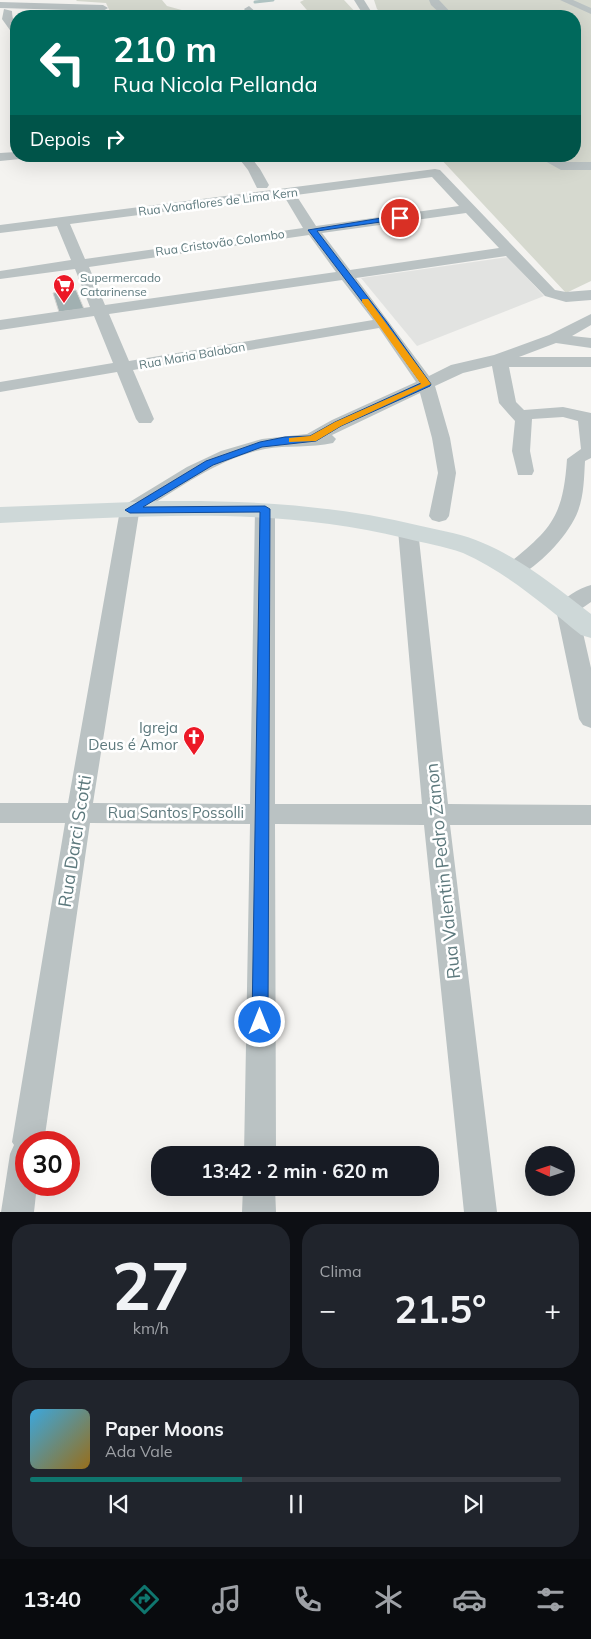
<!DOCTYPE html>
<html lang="pt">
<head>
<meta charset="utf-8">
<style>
  body { margin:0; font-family:Mulish,sans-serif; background:#20242c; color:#f1f3f6; height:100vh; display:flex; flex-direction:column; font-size:19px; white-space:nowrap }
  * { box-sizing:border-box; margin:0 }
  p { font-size:16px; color:#9ea1a6 }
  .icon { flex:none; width:28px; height:28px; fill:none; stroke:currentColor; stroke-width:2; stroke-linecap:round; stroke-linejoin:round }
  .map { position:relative; height:1212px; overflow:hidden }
  .sheet { display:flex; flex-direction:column; gap:12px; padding:12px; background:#0d0f14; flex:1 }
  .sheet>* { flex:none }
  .top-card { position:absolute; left:10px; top:10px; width:571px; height:152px; border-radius:20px; box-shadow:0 5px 20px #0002; background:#00695c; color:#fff; overflow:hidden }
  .needle { width:32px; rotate:273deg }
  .tools { position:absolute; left:525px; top:1146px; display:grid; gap:10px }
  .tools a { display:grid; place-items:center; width:50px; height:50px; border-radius:50%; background:#171b24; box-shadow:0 5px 20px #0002; font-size:25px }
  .speed { position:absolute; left:15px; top:1131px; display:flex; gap:10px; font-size:25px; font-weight:700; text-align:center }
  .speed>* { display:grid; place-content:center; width:65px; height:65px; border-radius:50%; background:#171b24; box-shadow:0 5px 20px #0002; line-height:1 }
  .speed .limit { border:8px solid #d22; background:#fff; color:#111 }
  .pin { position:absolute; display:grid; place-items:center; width:42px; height:42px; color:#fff; margin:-21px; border:2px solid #fff; border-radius:50%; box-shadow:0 1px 5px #0007 }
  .me { position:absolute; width:55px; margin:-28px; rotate:0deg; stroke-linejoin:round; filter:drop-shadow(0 0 4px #0008) }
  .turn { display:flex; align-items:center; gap:18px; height:105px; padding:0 20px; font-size:22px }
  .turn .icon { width:65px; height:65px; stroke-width:2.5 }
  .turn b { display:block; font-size:35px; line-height:42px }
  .then { display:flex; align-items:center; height:48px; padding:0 20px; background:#0003; gap:10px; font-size:19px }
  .big { font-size:38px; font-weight:700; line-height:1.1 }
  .sheet .widget { flex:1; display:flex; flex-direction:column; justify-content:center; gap:8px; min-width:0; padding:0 18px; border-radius:20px; background:#20242c }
  .sheet .dial { align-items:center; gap:0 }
  .dial b { font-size:65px; line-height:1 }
  .song { display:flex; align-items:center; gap:15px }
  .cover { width:60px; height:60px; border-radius:8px; background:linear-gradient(135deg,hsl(200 70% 55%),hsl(40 70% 35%)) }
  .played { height:5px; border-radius:2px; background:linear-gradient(90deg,#0f766e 40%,#363941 40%) }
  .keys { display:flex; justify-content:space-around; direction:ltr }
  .heat { display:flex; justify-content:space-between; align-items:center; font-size:28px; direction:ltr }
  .sheet .tiles { flex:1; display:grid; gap:12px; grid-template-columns:1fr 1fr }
  .widget:last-child { grid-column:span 2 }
  .trip { position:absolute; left:151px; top:1146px; width:288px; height:50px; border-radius:20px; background:#171b24; box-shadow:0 5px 20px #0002; font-weight:700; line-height:50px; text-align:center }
  .dock { display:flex; height:80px; justify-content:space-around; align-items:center; background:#090b0e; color:#9ea1a6 }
  .dock .icon { width:35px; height:35px }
  .dock .selected { color:#0f766e }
  .dock b { font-size:22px; color:#f1f3f6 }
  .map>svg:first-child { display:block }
</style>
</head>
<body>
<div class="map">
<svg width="591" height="1212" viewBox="0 0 591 1212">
  <rect width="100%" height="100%" fill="#f4f3f0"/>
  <!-- built -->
  <path fill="#e2e3e1" d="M508 257 544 296 417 346 361 278Z"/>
  <!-- green -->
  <path fill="#d6d9cf" d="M77 0H162L167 6 200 15 112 16 106 3 76 1Z
    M304 0H344L359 16H312L300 2Z
    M374 0H591V281L566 293 438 156H575V16H384L377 9Z"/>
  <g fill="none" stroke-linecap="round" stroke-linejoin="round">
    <!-- stream -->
    <path stroke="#b1c5c4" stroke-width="3" d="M255 2 273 0"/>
  </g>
  <!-- building -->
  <path fill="#a1b0b1" stroke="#d5d5d3" d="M76 290 84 309 59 312 53 293Z"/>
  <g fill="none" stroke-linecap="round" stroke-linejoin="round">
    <!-- minor -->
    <path fill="#bac2c3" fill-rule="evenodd" d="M354 0H364L374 16H364Z
      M429 0H439L454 16H443L431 5Z
      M560 0H573L591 8V14Z
      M0 2 103 5 108 8 103 11 0 8Z
      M249 6 260 16H250L244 9Z
      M4 9 12 11C12 20 16 25 16 34L12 33 2 19Z
      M16 152V156H22L20 159 0 161V153Z
      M237 156H250L260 169 269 185 267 188H257L248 170Z
      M536 156H552L563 162H591V170H561Z
      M435 169 440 170 555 290 566 292 591 290V300L566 302 545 296 506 256 356 278 429 376 451 365 494 355 549 335 591 314V325L572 336 591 338V348L556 343 519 357H591V367H509L516 402 524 410 563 407 591 413V458L585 461C584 478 584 495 578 511 570 533 542 563 522 574 516 577 512 576 507 575L504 570 507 565C551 529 563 518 567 459L581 449 578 421 563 417 532 419 530 451 534 471 532 475H518L512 451 515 421 499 403 492 366 463 373 435 386 450 438 456 473 449 516 446 520 439 522 432 520 429 516 438 473 432 438 420 393 332 435 336 439 333 443C311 448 287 445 265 449 219 458 178 489 139 513L93 803 250 804 255 509 258 505H272L275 509V804H422L398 530 401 526 408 524 415 526 418 530 448 804 591 805V825H450L497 1212H464L424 825 275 824 276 1155H244L250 824 90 823 44 1142H26V1185H37L34 1212H1L10 1154 14 1145 12 1142 65 823H0V803H68L120 510 123 506 187 467 221 451 262 439 307 434 332 420 416 382 379 328 133 370 154 419 151 423H139L136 419 117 372 0 392V382L113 363 94 316 0 330V320L90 307 75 269 0 279V271L71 260 57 226 0 233V225ZM432 177 459 206 316 226 296 195ZM284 196 303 228 85 259 70 224ZM466 213 499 248 350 270 322 233ZM309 235 336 272 105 305 89 267ZM342 280 373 320 129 361 109 314Z
      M591 585V602L578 611 591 668V728L583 725 579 719 556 609C563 598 579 588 591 585Z
      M243 1188H275L276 1212H242Z"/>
    <!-- major -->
    <path fill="#ced8d8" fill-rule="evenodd" d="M161 501C250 500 335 505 421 526 442 531 464 534 483 543 523 560 557 588 591 614V638L581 635C544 605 506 572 463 553 444 546 423 543 404 538 272 505 134 517 0 523V507Z"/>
  </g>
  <!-- route -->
  <path fill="#1a73e8" stroke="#114b97" d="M400 215 402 216V219L317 231 386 321 431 384 430 386 341 426 316 441 262 447 213 465 143 507 265 506 270 509 268 1022 266 1028 260 1030 255 1028 252 1022 260 512 130 513 125 510 206 461 260 442 285 437 310 436 335 422 421 383 380 325 308 230Z"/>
  <!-- slow -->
  <path fill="#f59e0b" d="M362 299H368L431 384 341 426 316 441 289 442V438L310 436 335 422 421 384 362 302Z"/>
  <!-- icons -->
  <defs>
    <g id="supermarket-pin" transform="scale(1.125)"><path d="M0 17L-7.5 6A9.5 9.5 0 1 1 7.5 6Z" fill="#ec1826" stroke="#fff"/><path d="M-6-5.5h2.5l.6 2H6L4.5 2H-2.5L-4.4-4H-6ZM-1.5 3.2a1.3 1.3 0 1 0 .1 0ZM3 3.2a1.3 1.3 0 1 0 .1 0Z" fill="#fff"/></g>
    <g id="church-pin" transform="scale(1.125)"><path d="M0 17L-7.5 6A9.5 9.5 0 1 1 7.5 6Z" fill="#ec1826" stroke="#fff"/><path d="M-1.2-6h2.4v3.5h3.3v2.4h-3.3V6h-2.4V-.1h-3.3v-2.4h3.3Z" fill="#fff"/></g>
  </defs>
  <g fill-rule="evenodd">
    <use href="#supermarket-pin" x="64" y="285"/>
    <use href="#church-pin" x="194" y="737"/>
  </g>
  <g text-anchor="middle" stroke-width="5" stroke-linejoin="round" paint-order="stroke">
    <!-- far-street labels -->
    <g font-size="12" fill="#5d797d" stroke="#fff">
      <text transform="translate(218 202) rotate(-7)" y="4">Rua Vanaflores de Lima Kern</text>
      <text transform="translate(220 243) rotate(-8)" y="4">Rua Cristovão Colombo</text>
      <text transform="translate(192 356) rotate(-10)" y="4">Rua Maria Balaban</text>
    </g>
    <!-- far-poi labels -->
    <g font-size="12" fill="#5d797d" stroke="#fff" text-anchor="start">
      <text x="80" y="282">Supermercado<tspan x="80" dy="14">Catarinense</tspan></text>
    </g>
    <!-- poi labels -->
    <g font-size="15" fill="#5d797d" stroke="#fff" text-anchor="end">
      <text x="178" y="733">Igreja<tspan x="178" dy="17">Deus é Amor</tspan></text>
    </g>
    <!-- street labels -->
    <g font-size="15" fill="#5d797d" stroke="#fff">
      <text x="176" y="818">Rua Santos Possolli</text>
    </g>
    <!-- near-street labels -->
    <g font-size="18" fill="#5d797d" stroke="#fff">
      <text transform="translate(75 841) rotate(-81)" y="6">Rua Darci Scotti</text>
      <text transform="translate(443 871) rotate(-96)" y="6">Rua Valentin Pedro Zanon</text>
    </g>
  </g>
</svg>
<div class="tools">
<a><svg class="needle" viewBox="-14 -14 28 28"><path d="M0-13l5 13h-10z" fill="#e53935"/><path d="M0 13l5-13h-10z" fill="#9ea1a6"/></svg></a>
</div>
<div class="speed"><div class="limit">30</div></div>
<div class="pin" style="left:400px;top:218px;background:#d93025"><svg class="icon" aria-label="arrive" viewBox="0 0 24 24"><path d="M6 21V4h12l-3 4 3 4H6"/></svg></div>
<svg class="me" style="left:260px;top:1022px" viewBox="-20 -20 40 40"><circle r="17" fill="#1a73e8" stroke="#fff" stroke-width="3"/><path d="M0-11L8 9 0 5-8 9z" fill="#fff"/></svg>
<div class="trip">13:42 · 2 min · 620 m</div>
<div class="top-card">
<div class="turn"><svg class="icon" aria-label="left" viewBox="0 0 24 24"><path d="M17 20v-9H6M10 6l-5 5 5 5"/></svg><div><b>210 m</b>Rua Nicola Pellanda</div></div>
<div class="then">Depois<svg class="icon" aria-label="right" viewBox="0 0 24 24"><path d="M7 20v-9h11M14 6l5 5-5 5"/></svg></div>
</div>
</div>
<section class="sheet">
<div class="tiles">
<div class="widget dial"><b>27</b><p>km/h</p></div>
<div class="widget"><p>Clima</p>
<div class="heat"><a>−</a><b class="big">21.5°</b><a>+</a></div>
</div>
<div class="widget">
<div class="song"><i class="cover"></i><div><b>Paper Moons</b><p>Ada Vale</p></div></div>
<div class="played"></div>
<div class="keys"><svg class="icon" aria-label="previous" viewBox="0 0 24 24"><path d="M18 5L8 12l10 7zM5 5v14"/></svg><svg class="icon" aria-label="pause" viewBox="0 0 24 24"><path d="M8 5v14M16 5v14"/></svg><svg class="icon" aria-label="next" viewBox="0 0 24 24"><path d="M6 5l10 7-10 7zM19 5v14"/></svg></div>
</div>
</div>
</section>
<nav class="dock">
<b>13:40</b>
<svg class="icon selected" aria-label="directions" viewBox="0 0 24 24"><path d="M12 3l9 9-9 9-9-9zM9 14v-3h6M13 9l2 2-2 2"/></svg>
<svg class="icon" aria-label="music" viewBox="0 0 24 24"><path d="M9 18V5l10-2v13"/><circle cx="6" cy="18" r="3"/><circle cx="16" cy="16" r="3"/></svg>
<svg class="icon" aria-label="phone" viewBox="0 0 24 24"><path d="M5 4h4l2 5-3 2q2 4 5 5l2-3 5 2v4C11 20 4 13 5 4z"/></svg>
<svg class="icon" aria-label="climate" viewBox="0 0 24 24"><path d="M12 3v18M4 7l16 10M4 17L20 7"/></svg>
<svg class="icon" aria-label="car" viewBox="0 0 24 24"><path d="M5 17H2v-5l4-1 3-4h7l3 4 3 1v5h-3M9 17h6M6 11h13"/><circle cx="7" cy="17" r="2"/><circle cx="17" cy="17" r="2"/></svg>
<svg class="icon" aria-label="filters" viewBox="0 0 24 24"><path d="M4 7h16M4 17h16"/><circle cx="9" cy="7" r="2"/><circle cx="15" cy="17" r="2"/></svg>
</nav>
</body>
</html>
